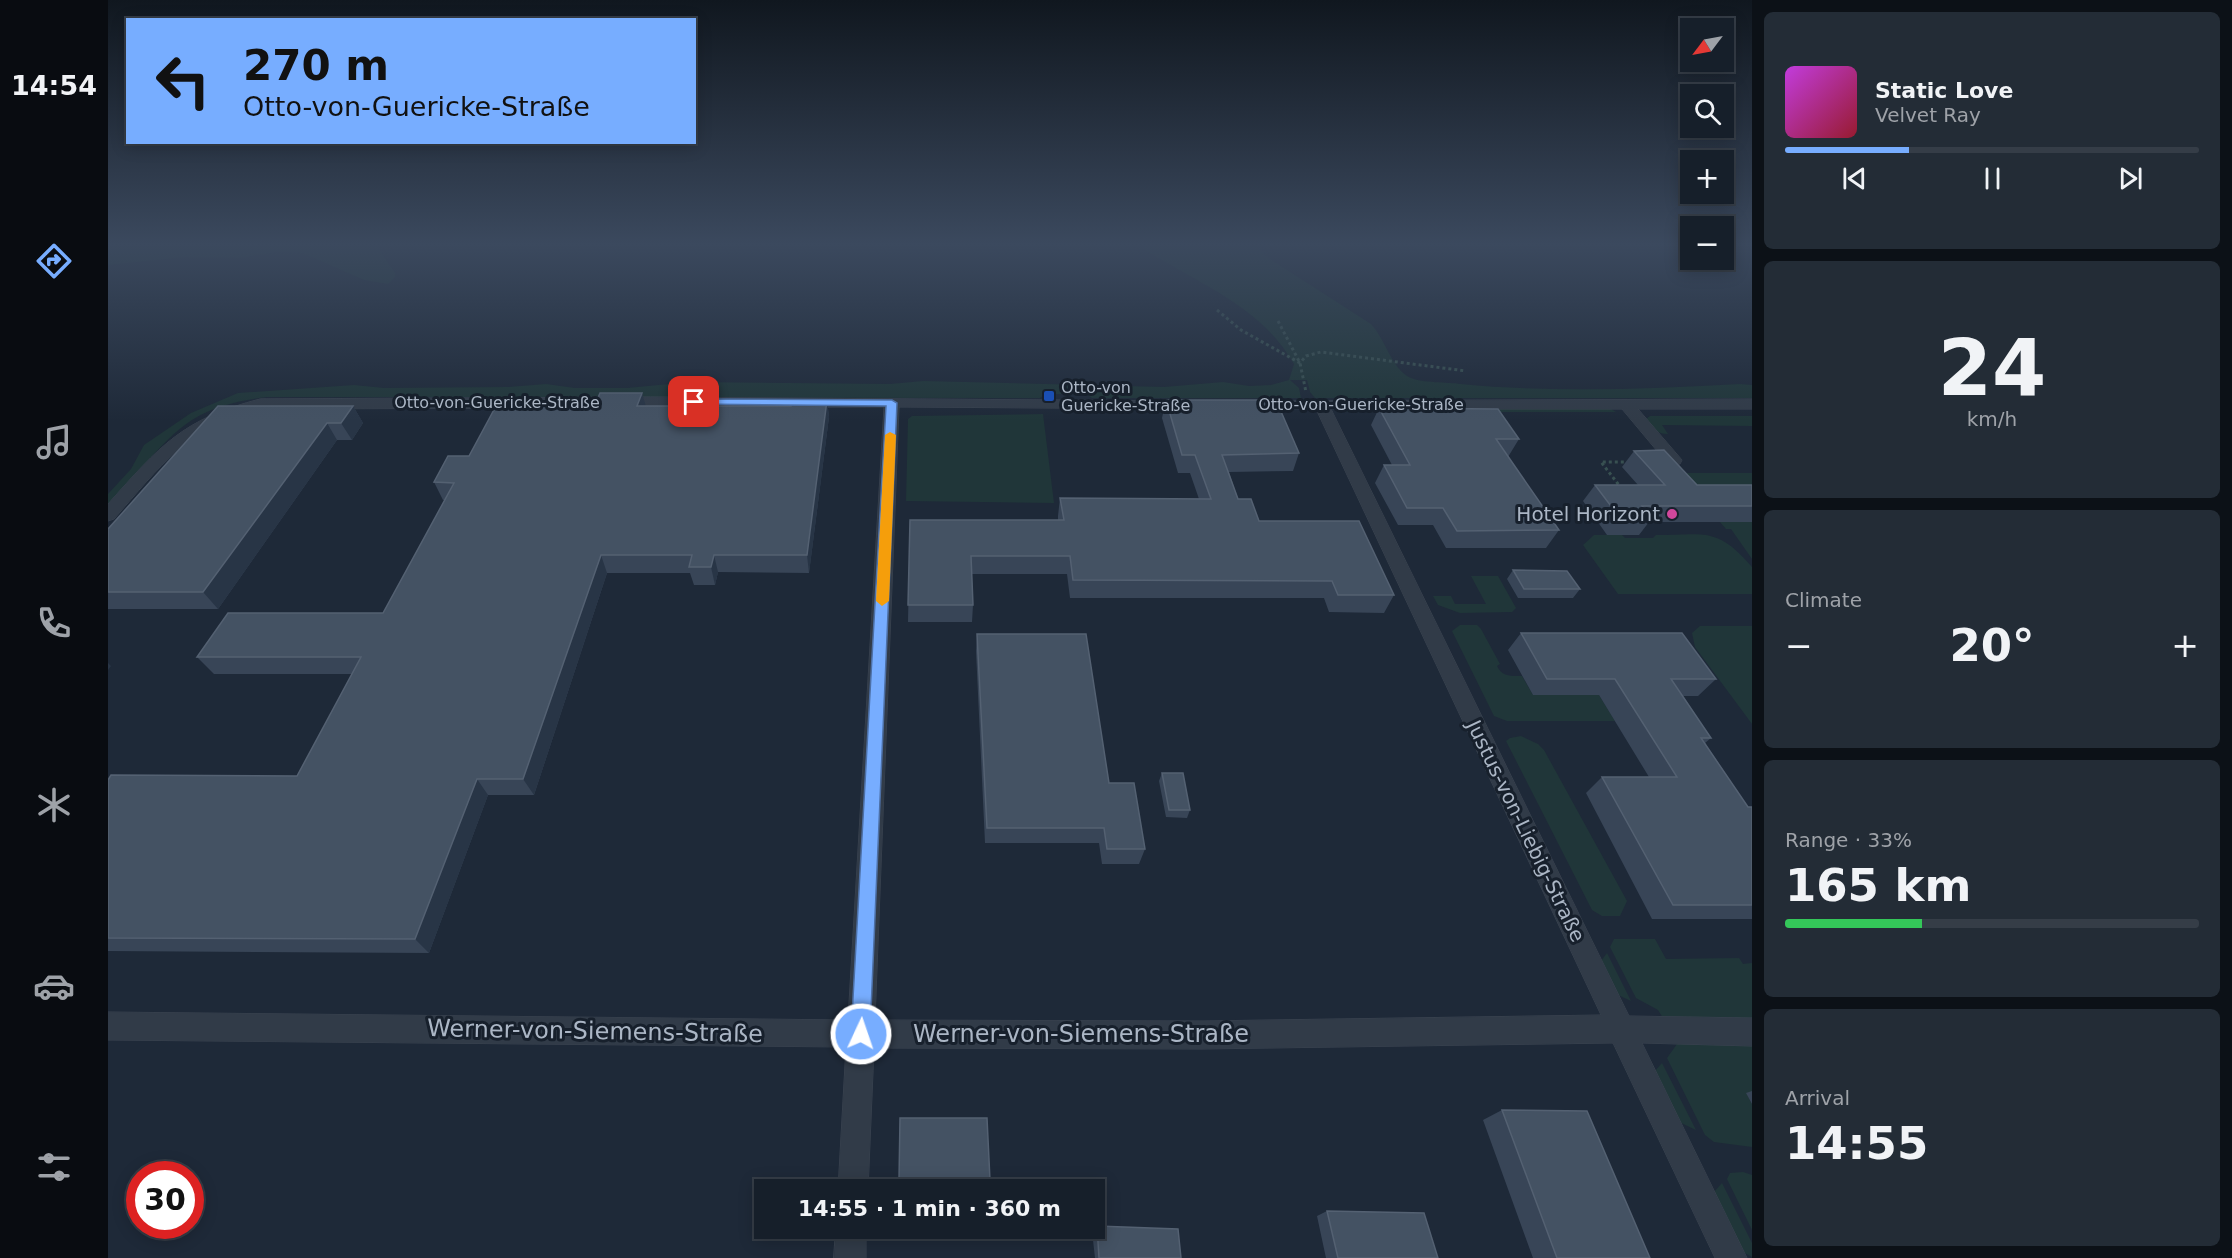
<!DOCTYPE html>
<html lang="en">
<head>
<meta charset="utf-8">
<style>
  body { margin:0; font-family:"DejaVu Sans",sans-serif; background:#232c36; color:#f1f3f6; height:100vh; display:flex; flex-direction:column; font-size:22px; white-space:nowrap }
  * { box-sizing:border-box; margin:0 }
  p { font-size:20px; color:#9ea2a8 }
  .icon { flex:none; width:33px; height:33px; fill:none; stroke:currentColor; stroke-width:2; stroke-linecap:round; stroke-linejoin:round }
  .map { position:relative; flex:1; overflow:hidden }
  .details { display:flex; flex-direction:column; gap:12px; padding:12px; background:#0c1117; width:480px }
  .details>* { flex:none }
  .guide { position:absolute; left:18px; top:18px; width:570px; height:126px; border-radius:0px; box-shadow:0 3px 15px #0003,0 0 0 2px #353d47; background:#77adff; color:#111; overflow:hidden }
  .needle { width:39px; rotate:238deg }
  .controls { position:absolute; left:1572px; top:18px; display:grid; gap:12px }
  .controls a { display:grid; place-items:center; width:54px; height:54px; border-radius:0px; background:#161f2a; box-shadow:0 3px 15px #0003,0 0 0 2px #353d47; font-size:30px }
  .speed { position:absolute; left:18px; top:1161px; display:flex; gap:12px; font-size:30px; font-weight:700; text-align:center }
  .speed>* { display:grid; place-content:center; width:78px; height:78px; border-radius:50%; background:#161f2a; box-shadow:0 3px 15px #0003,0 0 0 2px #353d47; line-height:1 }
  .speed .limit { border:9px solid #d22; background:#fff; color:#111 }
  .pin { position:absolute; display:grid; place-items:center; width:51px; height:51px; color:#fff; margin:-26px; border-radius:12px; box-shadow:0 3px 9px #0006 }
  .me { position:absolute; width:66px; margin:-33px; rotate:3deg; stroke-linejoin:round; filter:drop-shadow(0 0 4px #0008) }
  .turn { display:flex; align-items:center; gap:21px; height:126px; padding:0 18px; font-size:27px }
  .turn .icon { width:78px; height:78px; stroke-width:2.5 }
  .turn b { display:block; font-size:42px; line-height:51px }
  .big { font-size:45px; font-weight:600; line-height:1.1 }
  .details .tile { flex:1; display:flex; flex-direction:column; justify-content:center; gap:9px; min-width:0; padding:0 21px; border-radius:9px; background:#232c36 }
  .details .dial { align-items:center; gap:0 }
  .dial b { font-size:78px; line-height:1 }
  .song { display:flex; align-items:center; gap:18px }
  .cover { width:72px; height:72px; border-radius:9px; background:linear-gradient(135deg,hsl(290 70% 55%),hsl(350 70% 35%)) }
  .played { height:6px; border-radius:3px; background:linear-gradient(90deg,#77adff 30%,#353d47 30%) }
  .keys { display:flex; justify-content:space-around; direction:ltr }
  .heat { display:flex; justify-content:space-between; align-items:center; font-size:33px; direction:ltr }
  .charge { height:9px; border-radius:4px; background:linear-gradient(90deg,#34c759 33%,#353d47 0) }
  .trip { position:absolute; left:646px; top:1179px; width:351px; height:60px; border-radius:0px; background:#161f2a; box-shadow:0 3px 15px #0003,0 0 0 2px #353d47; font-weight:600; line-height:60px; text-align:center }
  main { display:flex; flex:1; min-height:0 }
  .tab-bar { display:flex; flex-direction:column; width:108px; justify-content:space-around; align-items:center; background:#090c11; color:#9ea2a8 }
  .tab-bar .icon { width:42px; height:42px }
  .tab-bar .selected { color:#77adff }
  .tab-bar b { font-size:27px; color:#f1f3f6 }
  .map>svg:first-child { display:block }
</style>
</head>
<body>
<main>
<nav class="tab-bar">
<b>14:54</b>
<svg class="icon selected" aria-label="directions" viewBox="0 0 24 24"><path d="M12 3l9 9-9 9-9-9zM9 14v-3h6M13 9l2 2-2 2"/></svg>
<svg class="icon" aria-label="music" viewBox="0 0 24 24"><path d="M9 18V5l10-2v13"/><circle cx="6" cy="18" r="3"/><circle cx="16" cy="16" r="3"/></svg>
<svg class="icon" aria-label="phone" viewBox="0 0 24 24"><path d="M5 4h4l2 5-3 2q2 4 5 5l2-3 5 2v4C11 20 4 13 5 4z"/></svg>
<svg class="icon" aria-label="climate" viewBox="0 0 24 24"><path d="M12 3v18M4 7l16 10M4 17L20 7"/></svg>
<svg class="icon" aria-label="car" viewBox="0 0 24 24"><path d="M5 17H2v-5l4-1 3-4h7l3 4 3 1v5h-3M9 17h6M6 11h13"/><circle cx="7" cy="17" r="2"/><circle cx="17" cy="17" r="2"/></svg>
<svg class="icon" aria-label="filters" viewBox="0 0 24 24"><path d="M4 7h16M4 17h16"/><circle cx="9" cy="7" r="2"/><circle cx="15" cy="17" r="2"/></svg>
</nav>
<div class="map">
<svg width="1644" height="1258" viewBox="0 0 1644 1258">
  <rect width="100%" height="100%" fill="#1e2938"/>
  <!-- green -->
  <path fill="#203639" d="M0 245H268L287 273V277L280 284 256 280 195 253 169 252 131 258 77 257 0 265Z
    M1030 245H1146L1165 261 1263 324C1278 340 1284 370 1303 378 1314 383 1340 382 1353 384 1445 393 1540 389 1632 384L1644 385V398H1207L1202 392 1199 380H1182L1191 388 1193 398H984L978 394H937L932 398 159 397C133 400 106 406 84 420 55 438 23 482 0 508V494L23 469 36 445 83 413 130 393 246 385 276 388 399 387 438 384 467 388H519L582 382 782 384 815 381 1056 387 1115 382 1141 386 1163 385 1181 380 1186 364C1152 304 1085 282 1030 245Z
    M1501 408 1508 412H1239L1237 409Z
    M935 414 946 503 798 501 800 419 804 416Z
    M1542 416H1644V426L1554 425 1560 434C1549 434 1544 428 1537 420Z
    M1571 473H1644V505L1595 501Z
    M1612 522H1644V559L1623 529H1618Z
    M1486 535H1514L1517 538H1545L1548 535C1597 535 1609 526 1644 567V594H1510L1475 545Z
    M1363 576H1390L1408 608 1404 612 1352 613 1330 605 1325 596H1343L1347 604H1378Z
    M1352 625H1369L1373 629 1392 664 1389 666C1394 677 1403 676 1414 676L1425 695H1491L1507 721H1399L1386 716 1344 631Z
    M1592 626H1644V724L1587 647 1584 633Z
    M1413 736 1430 744 1436 750 1519 901 1512 916H1494L1484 910 1398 741 1402 738Z
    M1506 939H1547L1558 959 1631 958 1635 964 1644 963V1018H1555L1550 1010 1528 998 1502 947Z
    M1499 953 1523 1001 1508 994 1493 961Z
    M1644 1043V1093L1639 1094 1644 1104V1147L1606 1142 1597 1135 1559 1058 1569 1044Z
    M1554 1063 1588 1130 1571 1122 1547 1071Z
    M1635 1172 1644 1175V1230L1619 1179 1622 1173Z
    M1614 1183 1644 1243V1257L1635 1252 1606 1192Z"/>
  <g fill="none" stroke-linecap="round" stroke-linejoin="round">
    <!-- minor casing -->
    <g stroke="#3b4451" stroke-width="1">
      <path id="minor" d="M543 397 1088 401 1091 404 1083 409 791 407 767 1020 1094 1021 1493 1015 1208 409H1145L1137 404 1140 401 1644 399V409H1530L1574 460 1572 464H1560L1514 409H1223L1521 1016 1644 1018V1046L1534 1043 1639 1258H1607L1505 1043 1094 1049 766 1048 760 1190H730L738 1047 0 1040V1012L740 1020 776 407 152 409C81 426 52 466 6 519L0 521V504C52 446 74 419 152 399Z
        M728 1228H758V1258H726Z"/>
    </g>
    <!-- path -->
    <path stroke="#385051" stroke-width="3" stroke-dasharray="3 3" stroke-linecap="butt" d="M1109 310 1133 330 1192 363 1198 356 1213 352 1358 371
      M1170 321 1192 363 1198 392
      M1514 489 1493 462H1520"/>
    <!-- minor -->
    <use href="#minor" fill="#313b48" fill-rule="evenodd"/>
  </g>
  <!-- wall -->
  <path fill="#384557" d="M534 393 537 406H683L719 400 721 417 701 573 610 572 607 585H586L582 573H499L426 795H380L321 953 0 951V780L189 776 244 674H106L89 657 275 613 337 500H335L326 482 361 456 457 406 489 400Z
    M1058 400 1191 453 1185 471 1121 472 1130 499 1151 521 1286 595 1276 613 1221 612 1216 598H962L959 574H864L865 605 864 622H800L802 520H950V516L952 498 1091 499 1082 473H1070L1054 418Z
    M245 406 255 423 244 440H229L110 609H0V529Z
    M1271 408 1411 439 1400 457 1451 530 1438 548H1338L1325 525H1290L1267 483 1276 465H1284L1263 425Z
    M1526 451 1589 485H1644V522H1541L1531 535H1499L1475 501 1487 485H1530L1514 467Z
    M1405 570 1472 589 1465 598H1410L1399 579Z
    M1413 633 1608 679 1590 696H1575L1603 738 1597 743 1640 807H1644V919H1544L1478 793 1494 777H1541L1491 695H1425L1400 650Z
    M869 634 1001 783 1037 849 1031 864H994L991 843H877L868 651Z
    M1054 773 1082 810 1079 818 1058 817 1051 781Z
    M1644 1091V1104L1638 1093Z
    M1394 1110 1542 1258H1425L1375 1120Z
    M791 1180H882L880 1186H792Z
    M1219 1211 1330 1258H1218L1209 1216Z
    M989 1226 1073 1258H987L984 1231Z"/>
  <!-- shaded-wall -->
  <path fill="#283546" d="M534 393 539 410 529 406Z
    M719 400 721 417 701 573 699 555Z
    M245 406 255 423 244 440 233 423Z
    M219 423 229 440 110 609 95 592Z
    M493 555 499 573 426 795 415 779Z
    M606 555 610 572 607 585 603 567Z
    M0 663 3 666 0 670Z
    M369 779 380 795 321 953 307 939Z"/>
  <!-- building -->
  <path fill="#445263" stroke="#546172" stroke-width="1.5" d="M492 393H534L529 406H683L684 400H719L699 555H606L603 567H581L584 555H493L415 779H369L307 939 0 938V780L3 775 189 776 253 657H89L120 613H275L346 483 326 482 340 456H361L388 406H457L460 399 489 400Z
    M1058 400H1168L1191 453 1114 455 1130 499H1143L1151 521H1251L1286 595H1230L1224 581 965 580 962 556H863L865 605H800L802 520H956L952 498 1103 499 1087 455H1074Z
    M110 406H245L233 423H219L95 592H0V529Z
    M1271 408 1390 409 1411 439H1388L1451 530 1349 531 1335 508H1299L1276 465H1302Z
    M1556 450 1589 485H1644V506H1534L1544 518H1512L1487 485H1557L1526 451Z
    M1405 570 1459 571 1472 589H1416Z
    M1413 633H1574L1608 679H1563L1603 738H1593L1640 807H1644V905H1565L1494 777H1569L1507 679H1439Z
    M869 634H978L1001 783H1026L1037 849H999L996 828H879Z
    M1054 773H1075L1082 810H1061Z
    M1394 1110 1479 1111 1542 1258H1449Z
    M792 1118H879L882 1180H791Z
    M1219 1211 1316 1213 1330 1258H1230Z
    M989 1226 1070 1229 1073 1258H991Z"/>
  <!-- sky -->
  <linearGradient id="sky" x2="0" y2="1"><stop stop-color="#10171f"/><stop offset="0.58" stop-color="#3b495e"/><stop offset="1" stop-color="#3b495e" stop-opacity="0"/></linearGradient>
  <rect width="1644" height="421" fill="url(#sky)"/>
  <!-- route -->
  <path fill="#77adff" stroke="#4d70a6" stroke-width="1.5" d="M586 399 784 400 789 403 762 1034 759 1040 753 1043 746 1040 743 1034 778 406 582 404 581 402Z"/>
  <!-- slow -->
  <path fill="#f59e0b" d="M782 432 788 435 781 601 774 606 768 601 777 435Z"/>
  <!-- markers -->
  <rect fill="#1a4fb4" stroke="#17202c" stroke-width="2" x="935" y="390" width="12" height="12" rx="3"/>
  <circle fill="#d1479c" stroke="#17202c" stroke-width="2" cx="1564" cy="514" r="6"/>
  <g text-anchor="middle" stroke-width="6" stroke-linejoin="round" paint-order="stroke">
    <!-- far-poi labels -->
    <g font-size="16" fill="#abb6c5" stroke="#17202c" text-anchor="start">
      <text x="953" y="393">Otto-von<tspan x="953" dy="18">Guericke-Straße</tspan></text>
    </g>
    <!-- far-street labels -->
    <g font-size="16" fill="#abb6c5" stroke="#17202c">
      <text x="389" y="408">Otto-von-Guericke-Straße</text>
      <text x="1253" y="410">Otto-von-Guericke-Straße</text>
    </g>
    <!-- poi labels -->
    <g font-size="20" fill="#abb6c5" stroke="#17202c" text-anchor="end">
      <text x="1552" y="521">Hotel Horizont</text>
    </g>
    <!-- street labels -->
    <g font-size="20" fill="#abb6c5" stroke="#17202c">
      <text transform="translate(1418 831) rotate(64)" y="7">Justus-von-Liebig-Straße</text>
    </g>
    <!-- near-street labels -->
    <g font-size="24" fill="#abb6c5" stroke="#17202c">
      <text transform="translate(487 1031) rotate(1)" y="8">Werner-von-Siemens-Straße</text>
      <text x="973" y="1042">Werner-von-Siemens-Straße</text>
    </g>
  </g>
</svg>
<div class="controls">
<a><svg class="needle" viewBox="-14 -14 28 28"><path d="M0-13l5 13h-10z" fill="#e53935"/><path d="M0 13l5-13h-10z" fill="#9ea2a8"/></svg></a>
<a><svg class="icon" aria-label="search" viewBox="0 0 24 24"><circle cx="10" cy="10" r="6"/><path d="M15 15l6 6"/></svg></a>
<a>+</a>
<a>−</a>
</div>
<div class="speed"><div class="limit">30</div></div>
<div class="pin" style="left:586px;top:402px;background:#d93025"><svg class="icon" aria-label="arrive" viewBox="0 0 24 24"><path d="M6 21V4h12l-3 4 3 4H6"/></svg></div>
<svg class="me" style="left:753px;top:1034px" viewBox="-20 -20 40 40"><circle r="17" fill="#77adff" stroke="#fff" stroke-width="3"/><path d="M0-11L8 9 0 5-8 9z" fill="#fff"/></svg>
<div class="trip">14:55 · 1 min · 360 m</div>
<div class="guide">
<div class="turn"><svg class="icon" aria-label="left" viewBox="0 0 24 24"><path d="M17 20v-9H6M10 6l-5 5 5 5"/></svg><div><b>270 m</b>Otto-von-Guericke-Straße</div></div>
</div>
</div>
<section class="details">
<div class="tile">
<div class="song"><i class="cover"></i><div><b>Static Love</b><p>Velvet Ray</p></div></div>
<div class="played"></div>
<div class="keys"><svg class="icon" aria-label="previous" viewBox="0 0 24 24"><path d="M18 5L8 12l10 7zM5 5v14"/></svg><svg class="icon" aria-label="pause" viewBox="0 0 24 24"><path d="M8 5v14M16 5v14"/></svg><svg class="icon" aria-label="next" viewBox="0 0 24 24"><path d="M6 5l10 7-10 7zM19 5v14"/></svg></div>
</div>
<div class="tile dial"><b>24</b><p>km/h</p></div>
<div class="tile"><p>Climate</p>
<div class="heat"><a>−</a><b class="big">20°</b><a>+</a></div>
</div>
<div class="tile"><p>Range · 33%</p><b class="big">165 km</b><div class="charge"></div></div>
<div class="tile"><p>Arrival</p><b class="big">14:55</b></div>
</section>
</main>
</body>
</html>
